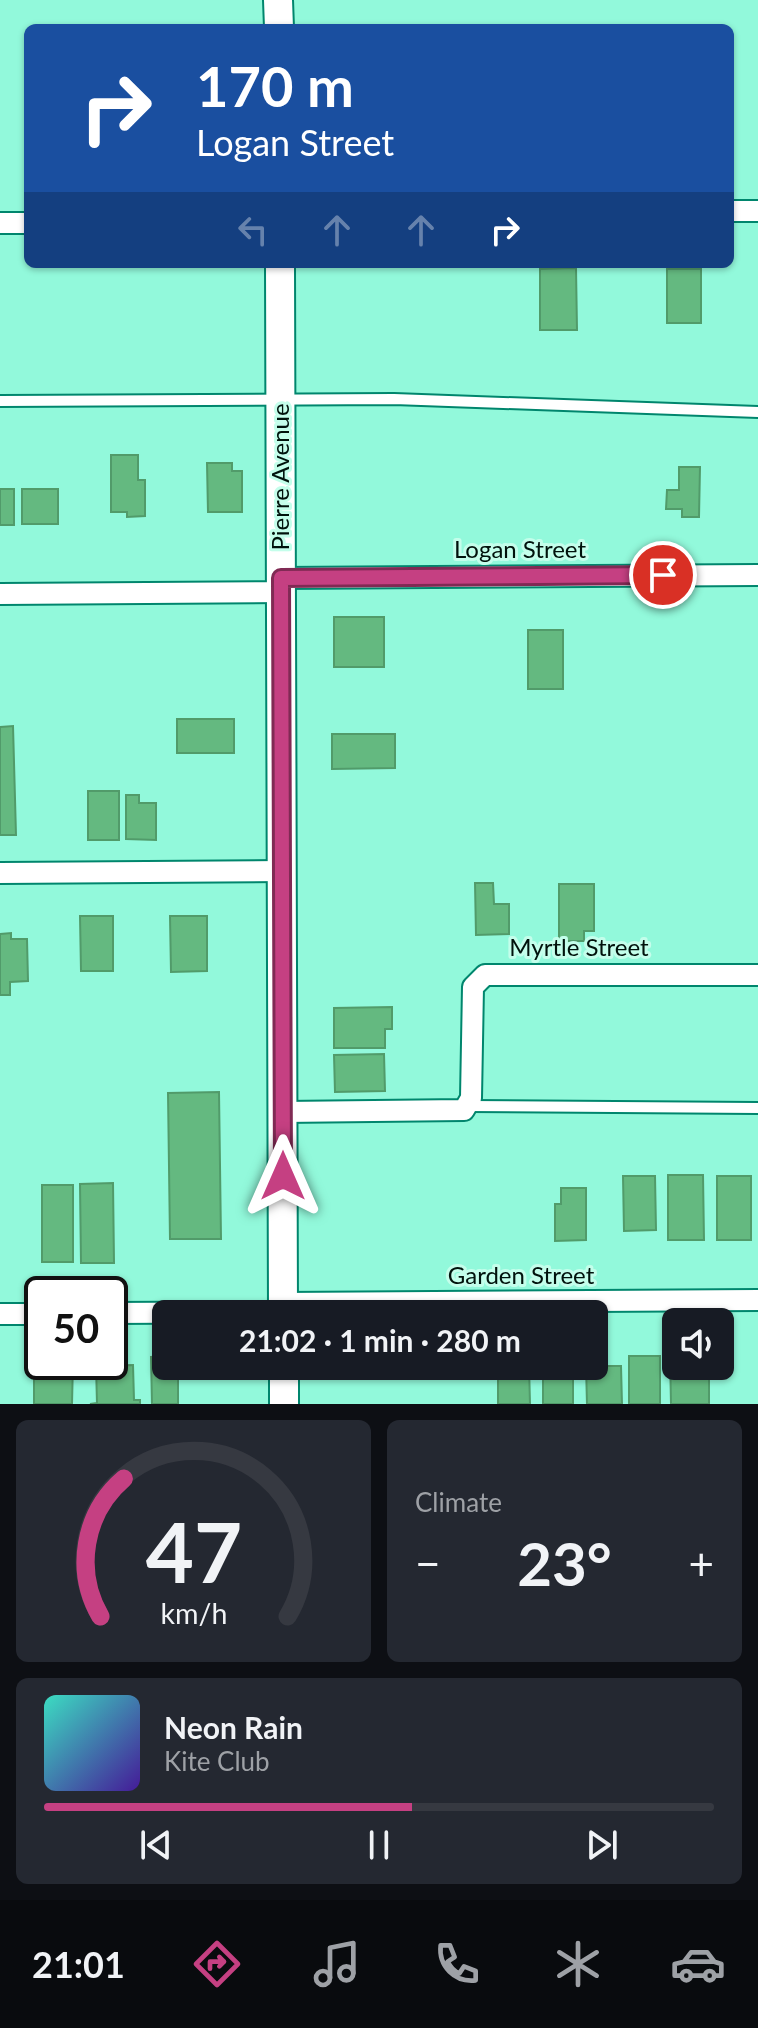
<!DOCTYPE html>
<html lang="en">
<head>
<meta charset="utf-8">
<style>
  body { margin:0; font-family:Lato,sans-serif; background:#242831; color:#f1f3f6; height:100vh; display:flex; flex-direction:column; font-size:30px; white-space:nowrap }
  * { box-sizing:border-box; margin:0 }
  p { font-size:26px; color:#9ea1a6 }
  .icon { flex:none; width:44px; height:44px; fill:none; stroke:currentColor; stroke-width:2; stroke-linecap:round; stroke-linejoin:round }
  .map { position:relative; height:1404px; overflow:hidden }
  .panel { display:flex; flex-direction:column; gap:16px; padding:16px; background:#0d0f14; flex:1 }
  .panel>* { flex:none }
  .top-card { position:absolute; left:24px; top:24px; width:710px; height:244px; border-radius:12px; box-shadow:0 2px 6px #0004; background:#1a4fa0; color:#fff; overflow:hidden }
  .controls { position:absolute; left:662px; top:1308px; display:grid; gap:16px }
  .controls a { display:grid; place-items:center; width:72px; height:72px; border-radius:12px; background:#171b24; box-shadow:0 2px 6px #0004; font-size:40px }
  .speed { position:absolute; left:24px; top:1276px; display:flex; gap:16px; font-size:40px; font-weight:700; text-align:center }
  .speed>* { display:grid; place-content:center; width:104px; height:104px; border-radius:50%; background:#171b24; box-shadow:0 2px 6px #0004; line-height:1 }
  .speed .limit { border:4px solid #111; border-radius:12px; background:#fff; color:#111 }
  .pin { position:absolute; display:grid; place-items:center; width:68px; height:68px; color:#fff; margin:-34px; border:4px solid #fff; border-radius:50%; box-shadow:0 2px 8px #0007 }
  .me { position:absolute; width:88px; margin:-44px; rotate:0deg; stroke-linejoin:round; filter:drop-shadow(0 0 6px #0008) }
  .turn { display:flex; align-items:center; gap:28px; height:168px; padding:0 40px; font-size:36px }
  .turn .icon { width:104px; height:104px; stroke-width:2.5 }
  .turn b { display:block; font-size:56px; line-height:68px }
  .lanes { display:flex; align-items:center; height:76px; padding:0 40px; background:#0003; justify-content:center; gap:40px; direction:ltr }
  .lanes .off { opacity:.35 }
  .big { font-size:60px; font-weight:700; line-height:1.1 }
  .panel .card { flex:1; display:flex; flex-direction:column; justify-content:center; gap:12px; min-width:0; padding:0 28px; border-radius:12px; background:#242831 }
  .panel .dial { align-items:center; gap:0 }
  .dial svg { height:208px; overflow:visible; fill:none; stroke:#363941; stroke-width:7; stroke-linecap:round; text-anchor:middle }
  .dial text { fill:#f1f3f6; stroke:none }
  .song { display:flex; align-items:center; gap:24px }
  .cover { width:96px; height:96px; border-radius:12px; background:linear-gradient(135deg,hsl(170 70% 55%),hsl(260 70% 35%)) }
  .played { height:8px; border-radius:4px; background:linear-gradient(90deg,#c54082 55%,#363941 55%) }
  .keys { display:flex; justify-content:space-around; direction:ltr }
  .heat { display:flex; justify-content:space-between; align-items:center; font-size:44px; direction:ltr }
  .panel .tiles { flex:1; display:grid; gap:16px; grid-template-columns:1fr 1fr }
  .card:last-child { grid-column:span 2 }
  .trip { position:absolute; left:152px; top:1300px; width:456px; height:80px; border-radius:12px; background:#171b24; box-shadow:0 2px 6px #0004; font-weight:700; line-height:80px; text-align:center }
  .dock { display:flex; height:128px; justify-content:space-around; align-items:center; background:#090b0e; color:#9ea1a6 }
  .dock .icon { width:56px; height:56px }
  .dock .on { color:#c54082 }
  .dock b { font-size:36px; color:#f1f3f6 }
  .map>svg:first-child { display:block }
</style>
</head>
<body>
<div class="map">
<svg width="758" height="1404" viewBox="0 0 758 1404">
  <rect width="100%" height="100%" fill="#92f9db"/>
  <!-- building -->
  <path fill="#64b980" stroke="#519b6a" stroke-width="2" d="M576 268 577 330H540V269Z
    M667 269H701V323H667Z
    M111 455H138V480H145V516L127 517V512H111Z
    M207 463H232V471H242V512H208Z
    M679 467H700L699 517H682V509H666L667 490H679Z
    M0 489H14V525H0Z
    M22 489H58V524H22Z
    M334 617H384V667H334Z
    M528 630H563V689H528Z
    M177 719H234V753H177Z
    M13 726 16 835H0V727Z
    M332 734H395V768L332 769Z
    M88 791H119V840H88Z
    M126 795H139V803H156V840L126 839Z
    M475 883H493L494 904H509V934L476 935Z
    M559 884H594V931H584V941H559Z
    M80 916H113V971H81Z
    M170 916H207V971L171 972Z
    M11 933V939H27L28 981 10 982V995H0V934Z
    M392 1007V1029H385V1048H334V1008Z
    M384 1054 385 1091 335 1092 334 1055Z
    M219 1092 221 1239H170L168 1093Z
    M668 1175H703L704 1240H668Z
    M623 1176H655L656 1230 624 1231Z
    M717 1176H751V1240H717Z
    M113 1183 114 1263H81L80 1184Z
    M42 1185H73V1262H42Z
    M561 1188H586V1240L555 1241V1204H561Z
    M670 1354H676V1366H709V1404H671Z
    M166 1356V1366H178V1404H152L151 1357Z
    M629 1356H660V1404H629Z
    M594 1357H605V1366H621L622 1404H587L586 1366H594Z
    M34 1362H73L72 1404H34Z
    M133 1365 134 1400H140V1404H90L97 1403 96 1366Z
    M498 1366H529L530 1404H498Z
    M543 1366H573V1404H543Z"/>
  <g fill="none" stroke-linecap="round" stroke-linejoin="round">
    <!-- lane casing -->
    <g stroke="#00866d" stroke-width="14">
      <path id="lane" d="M0 401 394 399 758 412
        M468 1106 758 1108"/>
    </g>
    <!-- street casing -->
    <g stroke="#00866d" stroke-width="24">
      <path id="street" d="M730 211H758
        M0 223H28
        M281 578 758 575
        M0 594 281 592
        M0 873 282 871
        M283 1112 464 1110 471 1098 473 987 485 975H758
        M283 1303 758 1300
        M110 1313 283 1312
        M0 1314H42"/>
    </g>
    <!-- secondary casing -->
    <g stroke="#00866d" stroke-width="32">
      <path id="secondary" d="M278 0 279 28
        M280 264 283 1314
        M284 1366V1404"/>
    </g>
    <!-- lane -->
    <use href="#lane" stroke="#fff" stroke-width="10"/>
    <!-- street -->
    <use href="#street" stroke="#fff" stroke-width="20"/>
    <!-- secondary -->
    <use href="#secondary" stroke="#fff" stroke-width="28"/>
  </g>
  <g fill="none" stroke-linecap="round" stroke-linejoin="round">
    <!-- route casing -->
    <g stroke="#802a54" stroke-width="20">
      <path id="route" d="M283 1176 281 578 663 575"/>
    </g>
    <!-- route -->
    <use href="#route" stroke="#c54082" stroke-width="14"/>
  </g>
  <g text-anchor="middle" stroke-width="6" stroke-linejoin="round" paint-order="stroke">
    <!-- street labels -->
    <g font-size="24" fill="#00120c" stroke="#c4feeb">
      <text transform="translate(281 477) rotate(-90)" y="8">Pierre Avenue</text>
      <text x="520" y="558">Logan Street</text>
      <text x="579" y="956">Myrtle Street</text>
      <text x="521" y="1284">Garden Street</text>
    </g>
  </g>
</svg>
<div class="controls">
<a><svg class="icon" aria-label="sound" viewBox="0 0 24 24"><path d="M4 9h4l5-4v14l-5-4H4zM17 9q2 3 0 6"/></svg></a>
</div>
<div class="speed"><div class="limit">50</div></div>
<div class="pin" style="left:663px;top:575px;background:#d93025"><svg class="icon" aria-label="arrive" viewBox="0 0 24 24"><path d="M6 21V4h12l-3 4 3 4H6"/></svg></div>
<svg class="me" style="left:283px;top:1176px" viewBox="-20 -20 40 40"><path d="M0-17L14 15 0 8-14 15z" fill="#c54082" stroke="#fff" stroke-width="4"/></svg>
<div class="trip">21:02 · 1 min · 280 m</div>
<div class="top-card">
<div class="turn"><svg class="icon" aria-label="right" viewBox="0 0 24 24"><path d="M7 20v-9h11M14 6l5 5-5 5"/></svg><div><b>170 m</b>Logan Street</div></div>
<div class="lanes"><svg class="icon off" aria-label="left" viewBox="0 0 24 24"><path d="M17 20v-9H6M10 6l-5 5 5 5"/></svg><svg class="icon off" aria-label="ahead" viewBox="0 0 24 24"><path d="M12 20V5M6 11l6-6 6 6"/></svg><svg class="icon off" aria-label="ahead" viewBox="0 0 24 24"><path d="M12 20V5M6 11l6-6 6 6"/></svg><svg class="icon" aria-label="right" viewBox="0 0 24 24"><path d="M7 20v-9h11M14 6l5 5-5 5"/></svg></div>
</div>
</div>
<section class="panel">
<div class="tiles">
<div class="card dial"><svg viewBox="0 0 100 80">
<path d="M14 69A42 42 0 1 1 86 69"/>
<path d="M14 69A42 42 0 0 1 23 16" stroke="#c54082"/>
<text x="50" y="56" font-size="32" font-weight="700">47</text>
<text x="50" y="72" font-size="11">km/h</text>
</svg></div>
<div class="card"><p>Climate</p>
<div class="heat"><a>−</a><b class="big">23°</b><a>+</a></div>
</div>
<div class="card">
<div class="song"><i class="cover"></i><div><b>Neon Rain</b><p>Kite Club</p></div></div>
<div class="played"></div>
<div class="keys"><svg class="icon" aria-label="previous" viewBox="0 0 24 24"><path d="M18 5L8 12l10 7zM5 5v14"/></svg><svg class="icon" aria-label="pause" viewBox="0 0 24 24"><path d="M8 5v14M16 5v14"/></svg><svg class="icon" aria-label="next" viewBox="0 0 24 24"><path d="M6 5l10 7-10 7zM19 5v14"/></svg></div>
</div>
</div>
</section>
<nav class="dock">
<b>21:01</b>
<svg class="icon on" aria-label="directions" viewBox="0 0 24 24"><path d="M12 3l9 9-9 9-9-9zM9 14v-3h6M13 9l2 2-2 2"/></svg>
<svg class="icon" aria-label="music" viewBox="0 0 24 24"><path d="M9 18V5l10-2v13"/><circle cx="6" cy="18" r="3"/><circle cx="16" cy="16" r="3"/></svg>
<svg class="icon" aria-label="phone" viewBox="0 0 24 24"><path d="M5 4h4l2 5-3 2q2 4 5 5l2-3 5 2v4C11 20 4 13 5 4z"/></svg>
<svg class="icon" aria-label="climate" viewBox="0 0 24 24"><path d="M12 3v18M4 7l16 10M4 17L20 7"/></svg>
<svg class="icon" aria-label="car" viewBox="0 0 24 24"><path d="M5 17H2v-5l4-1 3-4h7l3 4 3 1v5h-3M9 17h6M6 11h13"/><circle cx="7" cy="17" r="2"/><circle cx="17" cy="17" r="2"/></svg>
</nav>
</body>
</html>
